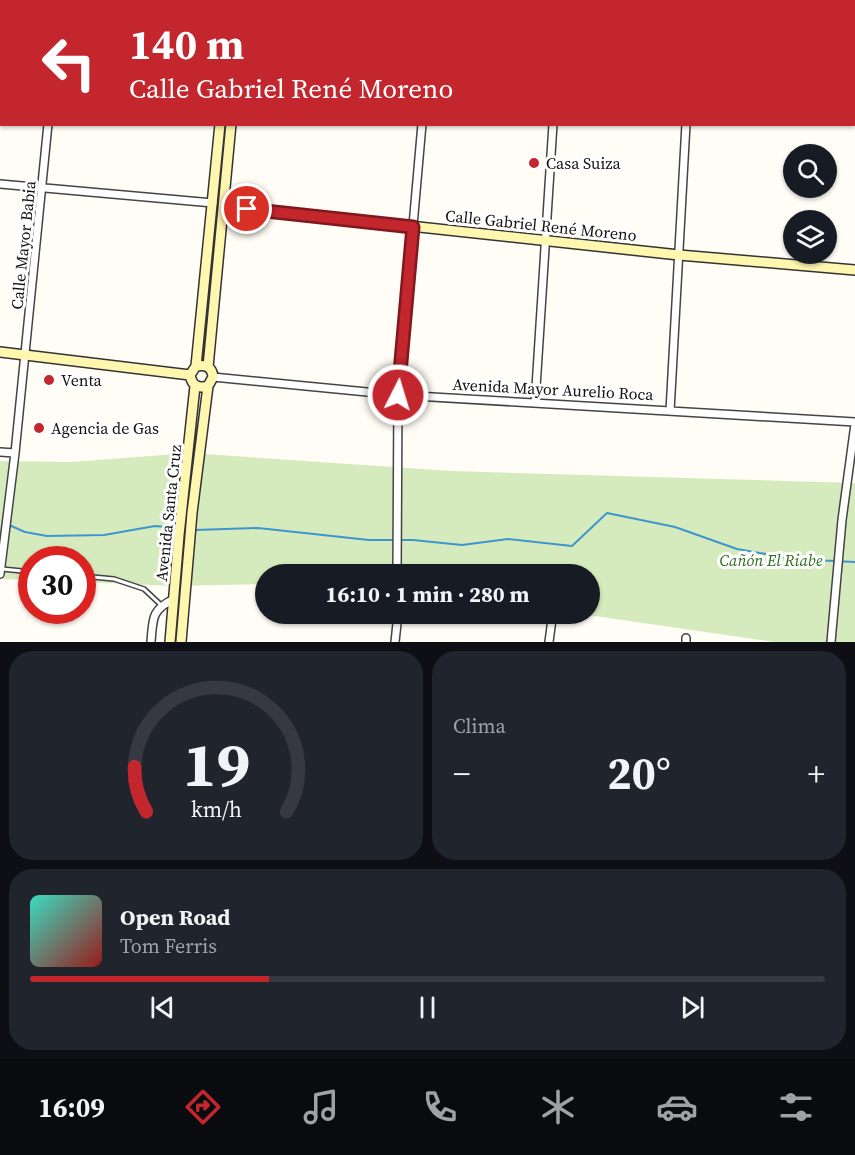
<!DOCTYPE html>
<html lang="es">
<head>
<meta charset="utf-8">
<style>
  body { margin:0; font-family:"Source Serif 4",serif; background:#20242c; color:#f1f3f6; height:100vh; display:flex; flex-direction:column; font-size:22px; white-space:nowrap }
  * { box-sizing:border-box; margin:0 }
  p { font-size:20px; color:#9ea1a6 }
  .icon { flex:none; width:33px; height:33px; fill:none; stroke:currentColor; stroke-width:2; stroke-linecap:round; stroke-linejoin:round }
  .map { position:relative; height:642px; overflow:hidden }
  .side { display:flex; flex-direction:column; gap:9px; padding:9px; background:#0d0f14; flex:1 }
  .side>* { flex:none }
  .top-card { position:absolute; left:0px; top:0px; width:855px; height:126px; box-shadow:0 2px 4px #0004; background:#c4262e; color:#fff; overflow:hidden }
  .buttons { position:absolute; left:783px; top:144px; display:grid; gap:12px }
  .buttons a { display:grid; place-items:center; width:54px; height:54px; border-radius:50%; background:#171b24; box-shadow:0 2px 4px #0004; font-size:30px }
  .speed { position:absolute; left:18px; top:546px; display:flex; gap:12px; font-size:30px; font-weight:700; text-align:center }
  .speed>* { display:grid; place-content:center; width:78px; height:78px; border-radius:50%; background:#171b24; box-shadow:0 2px 4px #0004; line-height:1 }
  .speed .limit { border:9px solid #d22; background:#fff; color:#111 }
  .pin { position:absolute; display:grid; place-items:center; width:51px; height:51px; color:#fff; margin:-26px; border:3px solid #fff; border-radius:50%; box-shadow:0 2px 6px #0007 }
  .me { position:absolute; width:66px; margin:-33px; rotate:5deg; stroke-linejoin:round; filter:drop-shadow(0 0 4px #0008) }
  .turn { display:flex; align-items:center; gap:21px; height:126px; padding:0 30px; font-size:27px }
  .turn .icon { width:78px; height:78px; stroke-width:2.5 }
  .turn b { display:block; font-size:42px; line-height:51px }
  .big { font-size:45px; font-weight:700; line-height:1.1 }
  .side .card { flex:1; display:flex; flex-direction:column; justify-content:center; gap:9px; min-width:0; padding:0 21px; border-radius:24px; background:#20242c }
  .side .dial { align-items:center; gap:0 }
  .dial svg { height:156px; overflow:visible; fill:none; stroke:#363941; stroke-width:7; stroke-linecap:round; text-anchor:middle }
  .dial text { fill:#f1f3f6; stroke:none }
  .song { display:flex; align-items:center; gap:18px }
  .cover { width:72px; height:72px; border-radius:9px; background:linear-gradient(135deg,hsl(170 70% 55%),hsl(0 70% 35%)) }
  .played { height:6px; border-radius:3px; background:linear-gradient(90deg,#c4262e 30%,#363941 30%) }
  .keys { display:flex; justify-content:space-around; direction:ltr }
  .heat { display:flex; justify-content:space-between; align-items:center; font-size:33px; direction:ltr }
  .side .tiles { flex:1; display:grid; gap:9px; grid-template-columns:1fr 1fr }
  .card:last-child { grid-column:span 2 }
  .trip { position:absolute; left:255px; top:564px; width:345px; height:60px; border-radius:30px; background:#171b24; box-shadow:0 2px 4px #0004; font-weight:700; line-height:60px; text-align:center }
  .menu { display:flex; height:96px; justify-content:space-around; align-items:center; background:#090b0e; color:#9ea1a6 }
  .menu .icon { width:42px; height:42px }
  .menu .active { color:#c4262e }
  .menu b { font-size:27px; color:#f1f3f6 }
  .map>svg:first-child { display:block }
</style>
</head>
<body>
<div class="map">
<svg width="855" height="642" viewBox="0 0 855 642">
  <rect width="100%" height="100%" fill="#fffdf5"/>
  <!-- green -->
  <path fill="#d5ebbd" d="M189 453 451 471 855 483V642H775L581 614H590V574H266L265 584 175 586 83 582 82 560H32L31 580 0 579V461L72 462Z"/>
  <g fill="none" stroke-linecap="round" stroke-linejoin="round">
    <!-- stream -->
    <path stroke="#3f96cf" stroke-width="2" d="M9 525 25 532 47 536 104 535 155 526 177 528
      M195 530 258 528 369 540H413L462 545 508 539 572 546 607 513 675 527 737 549 794 559 855 562"/>
    <!-- lane casing -->
    <g stroke="#444" stroke-width="6">
      <path id="lane" d="M2 569 32 572
        M82 576 114 579 144 589 161 605"/>
    </g>
    <!-- street casing -->
    <g stroke="#444" stroke-width="10">
      <path id="street" d="M59 2V0
        M433 2V0
        M561 2V0
        M693 2V0
        M0 30 2 31
        M854 112H855
        M0 184 213 203
        M213 377 398 395 855 422
        M535 403 553 124
        M670 411 686 124
        M0 452 15 453
        M0 574 15 453 48 124
        M397 574 398 395 422 124
        M151 642C153 619 151 610 174 599
        M395 642 398 614
        M549 642 552 619
        M686 642V638
        M831 642 842 520 855 424"/>
    </g>
    <!-- secondary casing -->
    <g stroke="#333" stroke-width="12">
      <path id="secondary" d="M232 2V0
        M243 2V0
        M224 206 679 255 855 270
        M0 352 190 375
        M196 366 220 124
        M208 367 231 124
        M170 642 179 535 195 386
        M181 642 192 513 208 386 213 377C212 367 206 364 196 366L190 375C192 385 197 389 208 386"/>
    </g>
    <!-- lane -->
    <use href="#lane" stroke="#fff" stroke-width="3"/>
    <!-- street -->
    <use href="#street" stroke="#fff" stroke-width="7"/>
    <!-- secondary -->
    <use href="#secondary" stroke="#fff6b0" stroke-width="9"/>
  </g>
  <g fill="none" stroke-linecap="round" stroke-linejoin="round">
    <!-- route casing -->
    <g stroke="#7f191e" stroke-width="15">
      <path id="route" d="M247 209 413 227 398 395"/>
    </g>
    <!-- route -->
    <use href="#route" stroke="#c4262e" stroke-width="10"/>
  </g>
  <!-- markers -->
  <g fill="#c4262e" stroke="#fff" stroke-width="2">
    <circle cx="534" cy="163" r="6"/>
    <circle cx="49" cy="380" r="6"/>
    <circle cx="39" cy="428" r="6"/>
  </g>
  <g text-anchor="middle" stroke-width="6" stroke-linejoin="round" paint-order="stroke">
    <!-- poi labels -->
    <g font-size="16" fill="#111" stroke="#fff" text-anchor="start">
      <text x="546" y="169">Casa Suiza</text>
      <text x="61" y="386">Venta</text>
      <text x="51" y="434">Agencia de Gas</text>
    </g>
    <!-- street labels -->
    <g font-size="16" fill="#111" stroke="#fff">
      <text transform="translate(541 225) rotate(6)" y="6">Calle Gabriel René Moreno</text>
      <text transform="translate(23 245) rotate(-84)" y="6">Calle Mayor Babia</text>
      <text transform="translate(553 389) rotate(3)" y="6">Avenida Mayor Aurelio Roca</text>
      <text transform="translate(168 513) rotate(-84)" y="6">Avenida Santa Cruz</text>
    </g>
    <!-- park labels -->
    <g font-size="16" font-style="italic" fill="#2f6b1f" stroke="#fff">
      <text x="771" y="566">Cañón El Riabe</text>
    </g>
  </g>
</svg>
<div class="buttons">
<a><svg class="icon" aria-label="search" viewBox="0 0 24 24"><circle cx="10" cy="10" r="6"/><path d="M15 15l6 6"/></svg></a>
<a><svg class="icon" aria-label="layers" viewBox="0 0 24 24"><path d="M12 4l9 5-9 5-9-5zM3 14l9 5 9-5"/></svg></a>
</div>
<div class="speed"><div class="limit">30</div></div>
<div class="pin" style="left:247px;top:209px;background:#d93025"><svg class="icon" aria-label="arrive" viewBox="0 0 24 24"><path d="M6 21V4h12l-3 4 3 4H6"/></svg></div>
<svg class="me" style="left:398px;top:395px" viewBox="-20 -20 40 40"><circle r="17" fill="#c4262e" stroke="#fff" stroke-width="3"/><path d="M0-11L8 9 0 5-8 9z" fill="#fff"/></svg>
<div class="trip">16:10 · 1 min · 280 m</div>
<div class="top-card">
<div class="turn"><svg class="icon" aria-label="left" viewBox="0 0 24 24"><path d="M17 20v-9H6M10 6l-5 5 5 5"/></svg><div><b>140 m</b>Calle Gabriel René Moreno</div></div>
</div>
</div>
<section class="side">
<div class="tiles">
<div class="card dial"><svg viewBox="0 0 100 80">
<path d="M14 69A42 42 0 1 1 86 69"/>
<path d="M14 69A42 42 0 0 1 8 46" stroke="#c4262e"/>
<text x="50" y="56" font-size="32" font-weight="700">19</text>
<text x="50" y="72" font-size="11">km/h</text>
</svg></div>
<div class="card"><p>Clima</p>
<div class="heat"><a>−</a><b class="big">20°</b><a>+</a></div>
</div>
<div class="card">
<div class="song"><i class="cover"></i><div><b>Open Road</b><p>Tom Ferris</p></div></div>
<div class="played"></div>
<div class="keys"><svg class="icon" aria-label="previous" viewBox="0 0 24 24"><path d="M18 5L8 12l10 7zM5 5v14"/></svg><svg class="icon" aria-label="pause" viewBox="0 0 24 24"><path d="M8 5v14M16 5v14"/></svg><svg class="icon" aria-label="next" viewBox="0 0 24 24"><path d="M6 5l10 7-10 7zM19 5v14"/></svg></div>
</div>
</div>
</section>
<nav class="menu">
<b>16:09</b>
<svg class="icon active" aria-label="directions" viewBox="0 0 24 24"><path d="M12 3l9 9-9 9-9-9zM9 14v-3h6M13 9l2 2-2 2"/></svg>
<svg class="icon" aria-label="music" viewBox="0 0 24 24"><path d="M9 18V5l10-2v13"/><circle cx="6" cy="18" r="3"/><circle cx="16" cy="16" r="3"/></svg>
<svg class="icon" aria-label="phone" viewBox="0 0 24 24"><path d="M5 4h4l2 5-3 2q2 4 5 5l2-3 5 2v4C11 20 4 13 5 4z"/></svg>
<svg class="icon" aria-label="climate" viewBox="0 0 24 24"><path d="M12 3v18M4 7l16 10M4 17L20 7"/></svg>
<svg class="icon" aria-label="car" viewBox="0 0 24 24"><path d="M5 17H2v-5l4-1 3-4h7l3 4 3 1v5h-3M9 17h6M6 11h13"/><circle cx="7" cy="17" r="2"/><circle cx="17" cy="17" r="2"/></svg>
<svg class="icon" aria-label="filters" viewBox="0 0 24 24"><path d="M4 7h16M4 17h16"/><circle cx="9" cy="7" r="2"/><circle cx="15" cy="17" r="2"/></svg>
</nav>
</body>
</html>
